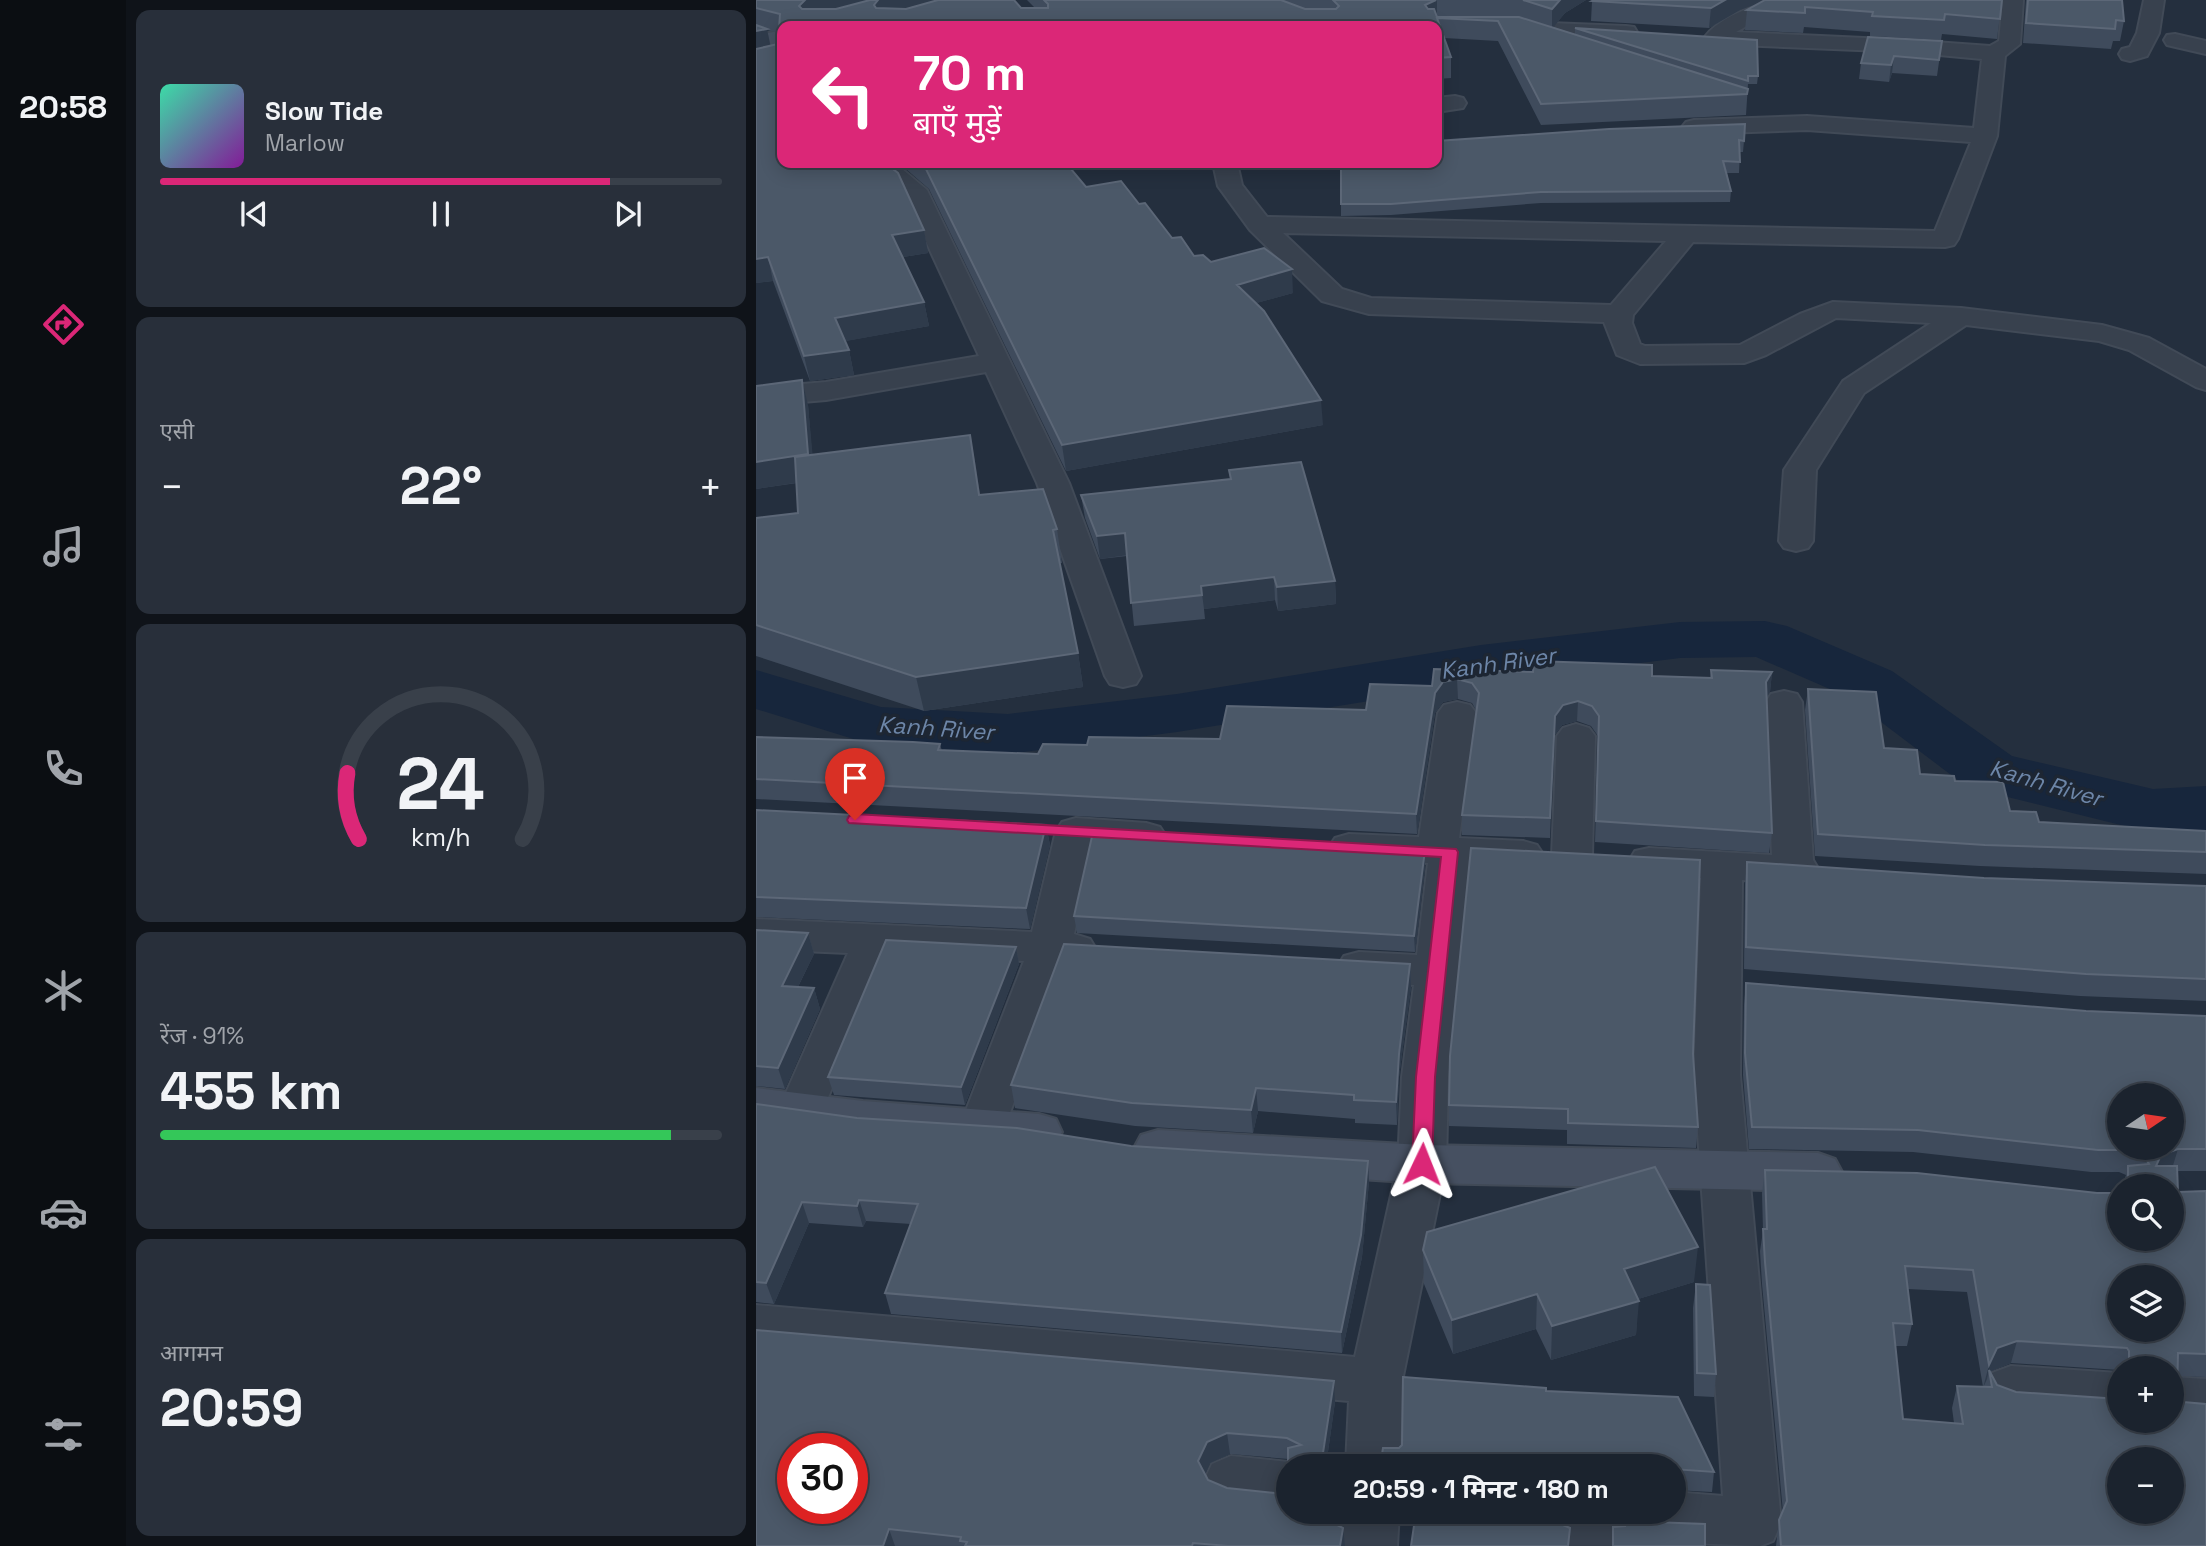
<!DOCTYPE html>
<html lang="hi">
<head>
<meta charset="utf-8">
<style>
  body { margin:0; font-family:"Space Grotesk","Noto Sans Devanagari",sans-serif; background:#282f3a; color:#f1f3f6; height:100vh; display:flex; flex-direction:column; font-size:26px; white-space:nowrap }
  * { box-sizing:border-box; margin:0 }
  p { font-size:23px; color:#a0a4aa }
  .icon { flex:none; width:38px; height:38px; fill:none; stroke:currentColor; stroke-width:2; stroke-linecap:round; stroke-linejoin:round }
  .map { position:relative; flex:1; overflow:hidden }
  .drawer { display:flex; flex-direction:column; gap:10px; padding:10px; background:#0f1319; width:630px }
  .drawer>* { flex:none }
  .hud { position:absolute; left:21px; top:21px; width:665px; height:147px; border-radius:14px; box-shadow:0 4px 18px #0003,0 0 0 2px #39404a; background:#db2777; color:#fff; overflow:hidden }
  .needle { width:46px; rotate:77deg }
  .controls { position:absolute; left:1351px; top:1083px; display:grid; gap:14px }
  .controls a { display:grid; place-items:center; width:77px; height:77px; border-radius:50%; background:#1b232e; box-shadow:0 4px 18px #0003,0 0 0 2px #39404a; font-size:35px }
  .speed { position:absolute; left:21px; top:1433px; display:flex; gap:14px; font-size:35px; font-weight:700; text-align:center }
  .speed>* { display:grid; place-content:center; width:91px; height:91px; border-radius:50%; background:#1b232e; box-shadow:0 4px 18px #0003,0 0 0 2px #39404a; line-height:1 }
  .speed .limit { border:10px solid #d22; background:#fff; color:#111 }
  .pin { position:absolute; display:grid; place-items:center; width:60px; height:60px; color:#fff; margin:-72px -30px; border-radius:50% 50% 50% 0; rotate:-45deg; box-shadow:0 0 7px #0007 }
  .pin .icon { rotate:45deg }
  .me { position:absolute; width:77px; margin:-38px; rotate:2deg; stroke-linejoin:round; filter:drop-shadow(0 0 5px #0008) }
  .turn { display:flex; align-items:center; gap:24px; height:147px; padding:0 21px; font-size:32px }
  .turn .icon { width:91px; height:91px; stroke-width:2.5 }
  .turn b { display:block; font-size:49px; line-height:60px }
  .big { font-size:52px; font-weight:700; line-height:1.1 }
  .drawer .card { flex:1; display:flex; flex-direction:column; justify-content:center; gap:10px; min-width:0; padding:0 24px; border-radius:14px; background:#282f3a }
  .drawer .dial { align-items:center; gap:0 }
  .dial svg { height:182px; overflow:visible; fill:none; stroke:#39404a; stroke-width:7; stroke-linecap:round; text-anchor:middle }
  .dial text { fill:#f1f3f6; stroke:none }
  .song { display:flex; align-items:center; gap:21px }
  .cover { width:84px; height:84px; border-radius:10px; background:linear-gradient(135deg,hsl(160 70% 55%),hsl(290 70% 35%)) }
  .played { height:7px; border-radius:4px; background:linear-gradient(90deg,#db2777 80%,#39404a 80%) }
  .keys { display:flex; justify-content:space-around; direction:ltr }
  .heat { display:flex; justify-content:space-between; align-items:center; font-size:38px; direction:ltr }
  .charge { height:10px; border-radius:5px; background:linear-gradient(90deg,#34c759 91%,#39404a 0) }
  .trip { position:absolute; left:520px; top:1454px; width:410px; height:70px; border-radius:35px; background:#1b232e; box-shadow:0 4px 18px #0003,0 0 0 2px #39404a; font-weight:700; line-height:70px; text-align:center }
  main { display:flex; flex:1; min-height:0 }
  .menu { display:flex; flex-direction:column; width:126px; justify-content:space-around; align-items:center; background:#0b0e12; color:#a0a4aa }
  .menu .icon { width:49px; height:49px }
  .menu .active { color:#db2777 }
  .menu b { font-size:32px; color:#f1f3f6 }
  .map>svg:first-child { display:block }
</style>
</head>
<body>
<main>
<nav class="menu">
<b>20:58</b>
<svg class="icon active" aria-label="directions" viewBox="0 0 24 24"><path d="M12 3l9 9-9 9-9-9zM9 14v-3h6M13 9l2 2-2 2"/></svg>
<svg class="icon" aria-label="music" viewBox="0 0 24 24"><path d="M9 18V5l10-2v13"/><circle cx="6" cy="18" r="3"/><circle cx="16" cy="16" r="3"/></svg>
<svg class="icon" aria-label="phone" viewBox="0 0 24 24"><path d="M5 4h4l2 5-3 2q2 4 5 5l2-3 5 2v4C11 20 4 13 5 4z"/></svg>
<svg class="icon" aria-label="climate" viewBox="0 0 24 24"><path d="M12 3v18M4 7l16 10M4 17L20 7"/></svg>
<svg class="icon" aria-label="car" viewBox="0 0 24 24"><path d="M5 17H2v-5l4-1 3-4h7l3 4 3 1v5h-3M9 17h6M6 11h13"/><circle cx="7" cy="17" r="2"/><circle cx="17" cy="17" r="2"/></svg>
<svg class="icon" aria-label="filters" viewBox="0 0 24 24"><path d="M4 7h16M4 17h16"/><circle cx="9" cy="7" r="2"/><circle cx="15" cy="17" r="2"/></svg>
</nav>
<section class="drawer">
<div class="card">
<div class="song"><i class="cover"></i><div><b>Slow Tide</b><p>Marlow</p></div></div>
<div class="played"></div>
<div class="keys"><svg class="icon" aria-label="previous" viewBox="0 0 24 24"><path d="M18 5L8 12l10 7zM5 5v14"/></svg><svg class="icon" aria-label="pause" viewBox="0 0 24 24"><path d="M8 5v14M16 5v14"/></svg><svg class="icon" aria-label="next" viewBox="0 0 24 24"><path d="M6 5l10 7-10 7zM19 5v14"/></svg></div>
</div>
<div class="card"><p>एसी</p>
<div class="heat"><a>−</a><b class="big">22°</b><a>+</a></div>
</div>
<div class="card dial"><svg viewBox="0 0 100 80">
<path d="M14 69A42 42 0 1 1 86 69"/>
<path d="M14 69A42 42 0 0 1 9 40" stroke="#db2777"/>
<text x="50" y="56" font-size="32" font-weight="700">24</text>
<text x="50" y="72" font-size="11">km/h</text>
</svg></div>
<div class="card"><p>रेंज · 91%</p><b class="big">455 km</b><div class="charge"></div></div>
<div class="card"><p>आगमन</p><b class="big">20:59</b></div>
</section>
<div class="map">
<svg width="1450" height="1546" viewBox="0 0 1450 1546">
  <rect width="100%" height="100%" fill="#242f3e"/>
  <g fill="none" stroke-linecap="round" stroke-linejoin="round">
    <!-- river -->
    <path fill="#17263c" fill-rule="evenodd" d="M1009 621 1031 626 1136 671 1256 756 1397 789 1450 786V830L1397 833 1211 787 1092 697 1000 657 924 658 725 683 421 732 252 754 120 746 0 709V670L125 707 252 714 421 694 725 645 924 622Z"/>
    <!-- street casing -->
    <g stroke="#414a57" stroke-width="4">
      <path id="street" d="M679 0H708L768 22 870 26 878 27 881 32 878 37 870 38 765 34 682 4Z
        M1022 0H1061L1058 4 1009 16 980 32 1151 40 1234 46 1243 41 1247 0H1267L1264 44 1249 56 1241 136 1202 239 1198 245 1189 247 937 242 877 315 876 323 884 344 889 346 984 345 1044 314 1077 302 1205 308 1346 325 1393 338 1450 369V390L1440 387 1373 350 1343 341 1210 325 1108 393 1060 470 1057 541 1052 548 1040 551 1028 548 1023 541 1028 470 1087 381 1175 323 1080 318 1010 355 988 363 884 364 861 355 848 322 613 314 566 301 494 230 462 186 457 163H481L486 185 511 217 1179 231 1215 142 1051 130 938 134 930 132 926 127 930 122 938 120 1051 116 1218 128 1226 59 1151 52 959 44 951 43 948 38C964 16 997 6 1022 0ZM527 233 910 241 855 305 615 298 586 289Z
        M1388 0H1408L1403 33 1391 56 1374 61 1366 59 1363 54 1366 49 1374 47 1381 33Z
        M1419 34 1450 41V54L1411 45 1408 40 1411 35Z
        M699 96 707 98 710 103 707 108 681 112V98Z
        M112 163H139L171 190 313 483 385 676 380 684 367 687 354 684 349 676 281 483 230 372 70 400 0 406V388L70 382 223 356 148 194Z
        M1028 691 1041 694 1046 702 1057 860 1063 870 1057 880 1043 884 986 880 984 1075 1025 1523 1017 1541 1004 1546 865 1540V1546H809L811 1512H917V1492L967 1496 938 1075 945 878 893 874 879 871 873 861 879 851 893 848 1016 855 1010 702 1015 694Z
        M701 702 714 705 720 713 703 838 767 841 781 845 787 854 781 863 767 867 713 865 692 1077 690 1164 646 1381 644 1466H590L593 1401 0 1349V1305L599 1357 642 1164 646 1077 658 985 603 982 588 978 581 967 588 956 603 952 661 955 672 863 593 860 579 856 573 847 579 838 593 834 663 837 682 713 688 705Z
        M820 724 833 728 839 736 836 856 830 865 816 869 802 865 796 856 801 736 807 728Z
        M320 818 390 823 404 827 410 836 404 845 390 849 337 845 318 934 334 939 340 949 334 959 310 963 244 1139 227 1144 210 1139 204 1126 268 961 133 955 61 1123 45 1129 29 1123 22 1111 92 953 0 949V919L276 932 300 831 306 822Z
        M1255 1366 1363 1373V1419L1255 1412 1236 1405 1229 1389 1236 1373Z
        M1416 1377 1450 1379V1425L1410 1421H1416Z
        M475 1456 532 1462 544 1466H532V1512L475 1506 456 1498 448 1481 456 1464Z
        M587 1512H643L641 1546H585Z"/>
    </g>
    <!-- secondary casing -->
    <g stroke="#414a57" stroke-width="4">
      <path id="secondary" d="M26 30V43L0 49V36Z
        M0 1088 107 1101 283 1114 300 1119 306 1132 300 1145 283 1150 107 1137 0 1122Z
        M402 1130 666 1145 1062 1153 1079 1159 1086 1172 1079 1185 1062 1191 666 1183 402 1166 385 1161 378 1148 385 1135Z"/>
    </g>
    <!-- street -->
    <use href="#street" fill="#38414e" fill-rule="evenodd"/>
    <!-- secondary -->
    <use href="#secondary" fill="#465061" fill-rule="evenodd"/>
  </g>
  <!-- wall -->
  <path fill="#3f4b5c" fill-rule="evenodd" d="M0 0 279 8 271 0H830L809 13 797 27 819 34V28L1002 76 1001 84H992L990 115 785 125 742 41 688 38 695 57V78L681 79V26H26L168 230 172 253 147 257 168 302 173 326 89 341 93 350 98 375 54 381 17 281 0 283ZM11 30 23 33 22 44 15 46Z
    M1246 0 1241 39 1186 34 1185 40 1114 36V32L1048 27 1047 33 989 30 991 10 1008 1 984 10 953 28 835 21 836 1Z
    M1270 0H1366L1368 21 1364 41H1357L1355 49 1267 43Z
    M1186 41 1181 76 1136 73 1133 82 1103 79 1105 63Z
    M681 141H988L987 152H984L983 173H971L975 191 974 202 785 203 635 215 585 216V204Z
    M143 163H310L330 187 383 204 416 238 438 256 537 293 500 303 567 425 310 471 173 189Z
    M0 386 52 405 56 455 214 435 224 495 301 529 306 563H304L322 653 327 687 168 711 0 656V518L42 513 41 483 0 489Z
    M473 470 579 581 580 604 522 611 519 600 448 609 449 619 378 626 371 556 344 559 329 518 325 495 474 479Z
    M678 669 954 678 955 670 1016 672 1014 692 1010 698 1016 833 1013 853 839 842 842 736 835 726 821 721 806 725 798 736 794 838 706 835V815L720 710 716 703 702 699 687 702 679 713 661 834 0 799V737L184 744 186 751 282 754 331 745 464 739 610 710 676 686Z
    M1052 689 1128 748 1164 774 1199 781 1254 811 1283 822 1450 831V874L1224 866 1059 856 1049 710Z
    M0 810 290 825 294 845 274 929 0 917Z
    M991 862 1228 878 1450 886V1001L1324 996 988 969 989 884Z
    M669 867 659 952 321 933 318 916Z
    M0 930 52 933 58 954 42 987 58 988 64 1009 29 1089 0 1086Z
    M260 947 263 964 209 1105 78 1095 72 1077Z
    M654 964 655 987 643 1077 641 1125 599 1123V1119L502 1111 497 1133 379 1126 259 1108 255 1085Z
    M990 983 1330 1011 1450 1016V1171H1421L1422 1192 1450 1191V1377L1422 1376 1421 1396 1420 1401 1450 1546H1020L1023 1520 1027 1512 1006 1284 1004 1251 1007 1231 1006 1193 1009 1170 1363 1239 1416 1186H1366L1370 1175 1363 1172H1335L1157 1152 993 1149 987 1075 988 1005ZM1152 1289 1211 1292 1227 1387 1201 1386 1196 1408 1198 1423 1147 1419 1139 1346H1151L1156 1324ZM1255 1363 1363 1370V1368H1416L1363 1421 1260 1392 1241 1385 1234 1372 1235 1371Z
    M937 1054 942 1127 940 1148 811 1144V1130L693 1126V1105Z
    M0 1104 101 1118 613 1182 606 1257 586 1353 135 1314 129 1293 155 1224 110 1221 107 1227 53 1223 18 1304 0 1302Z
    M667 1250 938 1282 882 1299 880 1335 795 1360 780 1329 697 1354 668 1284Z
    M940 1284 960 1374 958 1397 938 1396 937 1308Z
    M790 1391 958 1472 956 1492 917 1490V1466H627L626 1454Z
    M579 1402 570 1466H532V1459L474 1454 454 1463 449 1474 452 1480 471 1488 584 1526 589 1546H0Z"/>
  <!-- shaded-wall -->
  <path fill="#2f3b4b" d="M49 0H192L127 18 53 19 43 6Z
    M681 0V19L669 5Z
    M804 0H830L809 13 796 29V9Z
    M969 0H1011L984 10 953 28 955 8Z
    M11 29 15 49 0 53V31Z
    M1138 56 1136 73 1133 82 1135 65Z
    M168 230 172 253 141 258 136 235Z
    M12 257 17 281 0 283V259Z
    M536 269 537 293 483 308 481 285Z
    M168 302 173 326 85 342 79 318Z
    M93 350 98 375 54 381 48 356Z
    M46 380 52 405 59 480 0 489V462Z
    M565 400 567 425 310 471 306 445Z
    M214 435 220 467 229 528 223 495Z
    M369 533 372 555 344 559 341 536Z
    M518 577 519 600 448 609 445 586Z
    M579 581 580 604 522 611 521 587Z
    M322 653 327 687 168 711 160 677Z
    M1016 672 1014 692 1007 702 1010 682Z
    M701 679 702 699 687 702 679 713 661 834 660 814 679 693 687 682Z
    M822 701 821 721 806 725 798 736 794 838 799 716 807 705Z
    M290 825 294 845 274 929 270 908Z
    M669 850V867L659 952 658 936Z
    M52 933 58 954 32 1007 26 986Z
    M260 947 263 964 209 1105 205 1087Z
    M654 964 655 987 643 1077 641 1125 640 1102 643 1054Z
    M58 988 64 1009 29 1089 22 1068Z
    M500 1088 502 1111 497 1133 495 1110Z
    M1422 1149 1415 1172 1400 1166 1405 1155Z
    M612 1161 613 1182 606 1257 586 1353 585 1332Z
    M103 1200 110 1221 107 1227 101 1206Z
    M46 1202 53 1223 18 1304 10 1283Z
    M942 1247 938 1282 866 1304 868 1269Z
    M781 1294 780 1329 697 1354 696 1320Z
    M883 1301 880 1335 795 1360 796 1326Z
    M1261 1341 1255 1363 1235 1371 1234 1373 1233 1370 1231 1379 1227 1388 1233 1365 1241 1348Z
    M578 1381 579 1402 570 1466H565Z
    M471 1433 474 1454 454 1463 446 1482 442 1461 451 1442Z
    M581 1512H584L582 1546 581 1525Z
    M587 1528 589 1546H584Z
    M133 1529 139 1546H127Z"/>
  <!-- building -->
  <path fill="#4b5868" stroke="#5c6777" stroke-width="2" fill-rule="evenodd" d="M0 0H49L43 6 46 9H80L114 0H122L118 5 120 8 150 9 182 0H258L265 8H292V4L288 0H525L549 9H580L583 6 577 0H680L669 5 672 9H678L681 17H763L992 89 991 94 785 104 742 21 681 18 695 57 681 58V26H26V163H129L142 173 168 230 136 235 168 302 79 318 93 350 48 356 12 257 0 259V49L22 44 24 14 0 8Z
    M767 0H804L796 9Z
    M838 0H969L955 8 836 1Z
    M1009 0H1246L1244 19 1189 14 1188 20 1116 16 1117 12 1049 7V13L991 10Z
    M1272 0H1366L1368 21 1360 20 1359 29 1270 23Z
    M0 25 11 29 0 31Z
    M819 28 1001 40 1002 76H992V81Z
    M1112 37 1186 41 1183 60 1138 56 1135 65 1105 63Z
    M989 124 988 141 983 140 984 162 967 161 975 191 785 192 635 204H585V163H681V141L853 129Z
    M165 163H310L330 187 365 181 383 204 389 203 416 238 425 237 438 256 447 255 455 262 508 248 536 269 481 285 508 311 565 400 306 445 169 167Z
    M46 380 52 454 0 462V386Z
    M214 435 223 495 287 489 301 529 297 530 322 653 160 677 0 625V518L42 513 39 457Z
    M545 462 579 581 521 587 518 577 445 586 446 595 375 603 369 533 341 536 325 495 475 479 473 470Z
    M778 661 896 665V676L956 678 955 670 1016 672 1010 682 1016 833 840 821 843 716 836 706 822 701 807 705 799 716 794 818 706 815 723 693 716 683 701 679 687 682 679 693 660 814 0 779V737L157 742 184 744 182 750 282 754 287 744 331 745 333 737 464 739 471 706 610 710 614 684 676 686 678 669 777 672Z
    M1052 689 1120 692 1128 748 1161 750 1164 774 1198 776 1199 781 1247 782 1254 811 1280 812 1283 822 1450 831V852L1229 845 1062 834Z
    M0 810 290 825 270 908 0 897Z
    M337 832 669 850 658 936 318 916Z
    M715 848 944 860 937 1054 942 1127 812 1123V1109L693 1105 694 1056Z
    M991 862 1228 878 1450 886V979L1330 974 990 947Z
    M0 930 52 933 26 986 58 988 22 1068 0 1066Z
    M130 940 260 947 205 1087 72 1077Z
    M308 944 654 964 643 1054 640 1102 598 1100V1095L500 1088 495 1110 376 1103 255 1085Z
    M990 983 1330 1011 1450 1016V1149H1422L1405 1155 1400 1166H1421L1422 1192 1450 1191V1354L1422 1353 1421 1396 1416 1397V1401L1450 1404V1546H1025L1023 1520 1031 1501 1009 1262 1007 1229H1011L1009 1170 1161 1173 1341 1193H1363V1239H1416V1186H1372V1166L1393 1164 1388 1156 1370 1150H1342L1162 1130 996 1127 989 1053ZM1363 1096H1416V1148H1363ZM1149 1266 1217 1270 1233 1365 1241 1348 1261 1341 1371 1348 1373 1351V1368H1416V1421H1363V1399L1260 1392 1241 1385 1233 1370 1236 1387 1201 1386 1207 1424 1147 1419 1137 1323 1156 1324ZM1363 1278H1416V1330H1363ZM1363 1460H1416V1512H1363Z
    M0 1104 101 1118 261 1128 375 1146 612 1161 605 1235 585 1332 129 1293 162 1204 103 1200 101 1206 46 1202 10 1283 0 1282Z
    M899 1167 942 1247 868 1269 883 1301 796 1326 781 1294 696 1320 667 1250 671 1232Z
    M940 1284 954 1285 960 1374 941 1373Z
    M0 1330 578 1381 565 1466H532V1448L545 1445 531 1438 471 1433 451 1442 442 1461 452 1480 471 1488 529 1494 532 1491V1512H581V1525L587 1528 584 1546H472L437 1543 436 1546H209L211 1542 204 1541 205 1537 133 1529 127 1546H0ZM37 1449H96V1508H37Z
    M647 1377 790 1388V1391L922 1397 958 1472 917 1469V1479V1466H668L669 1457 626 1454 627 1448H643L646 1445Z
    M660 1512H808L807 1525 814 1528 812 1546H655Z
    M869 1521 949 1524V1546H857V1527L869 1526Z"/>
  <!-- route -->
  <path fill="#db2777" stroke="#8e194d" stroke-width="2" d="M99 814 700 849 702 852 679 1077 676 1164 673 1169 666 1172 659 1169 656 1164 660 1077 685 857 93 823 91 820 93 816Z"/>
  <g text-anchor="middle" stroke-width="7" stroke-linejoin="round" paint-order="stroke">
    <!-- water labels -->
    <g font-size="23" font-style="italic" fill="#6d86a8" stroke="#1d2633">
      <text transform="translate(742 663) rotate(-8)" y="8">Kanh River</text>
      <text transform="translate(180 728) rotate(4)" y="8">Kanh River</text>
      <text transform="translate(1290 783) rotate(16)" y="8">Kanh River</text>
    </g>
  </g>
</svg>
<div class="controls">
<a><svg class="needle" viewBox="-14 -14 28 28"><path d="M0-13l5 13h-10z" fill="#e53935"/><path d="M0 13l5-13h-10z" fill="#a0a4aa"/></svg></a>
<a><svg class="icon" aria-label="search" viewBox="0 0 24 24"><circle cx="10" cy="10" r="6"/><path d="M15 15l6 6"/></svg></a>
<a><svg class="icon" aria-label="layers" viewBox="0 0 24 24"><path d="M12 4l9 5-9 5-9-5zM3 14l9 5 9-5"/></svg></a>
<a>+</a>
<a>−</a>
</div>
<div class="speed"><div class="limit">30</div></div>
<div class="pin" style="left:99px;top:820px;background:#d93025"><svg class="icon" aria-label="arrive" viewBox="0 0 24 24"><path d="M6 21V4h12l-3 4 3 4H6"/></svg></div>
<svg class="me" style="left:666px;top:1164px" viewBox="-20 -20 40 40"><path d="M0-17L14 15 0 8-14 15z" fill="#db2777" stroke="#fff" stroke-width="4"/></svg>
<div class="trip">20:59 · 1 मिनट · 180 m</div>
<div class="hud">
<div class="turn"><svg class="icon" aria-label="left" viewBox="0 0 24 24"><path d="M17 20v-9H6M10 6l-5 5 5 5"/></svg><div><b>70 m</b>बाएँ मुड़ें</div></div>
</div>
</div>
</main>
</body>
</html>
